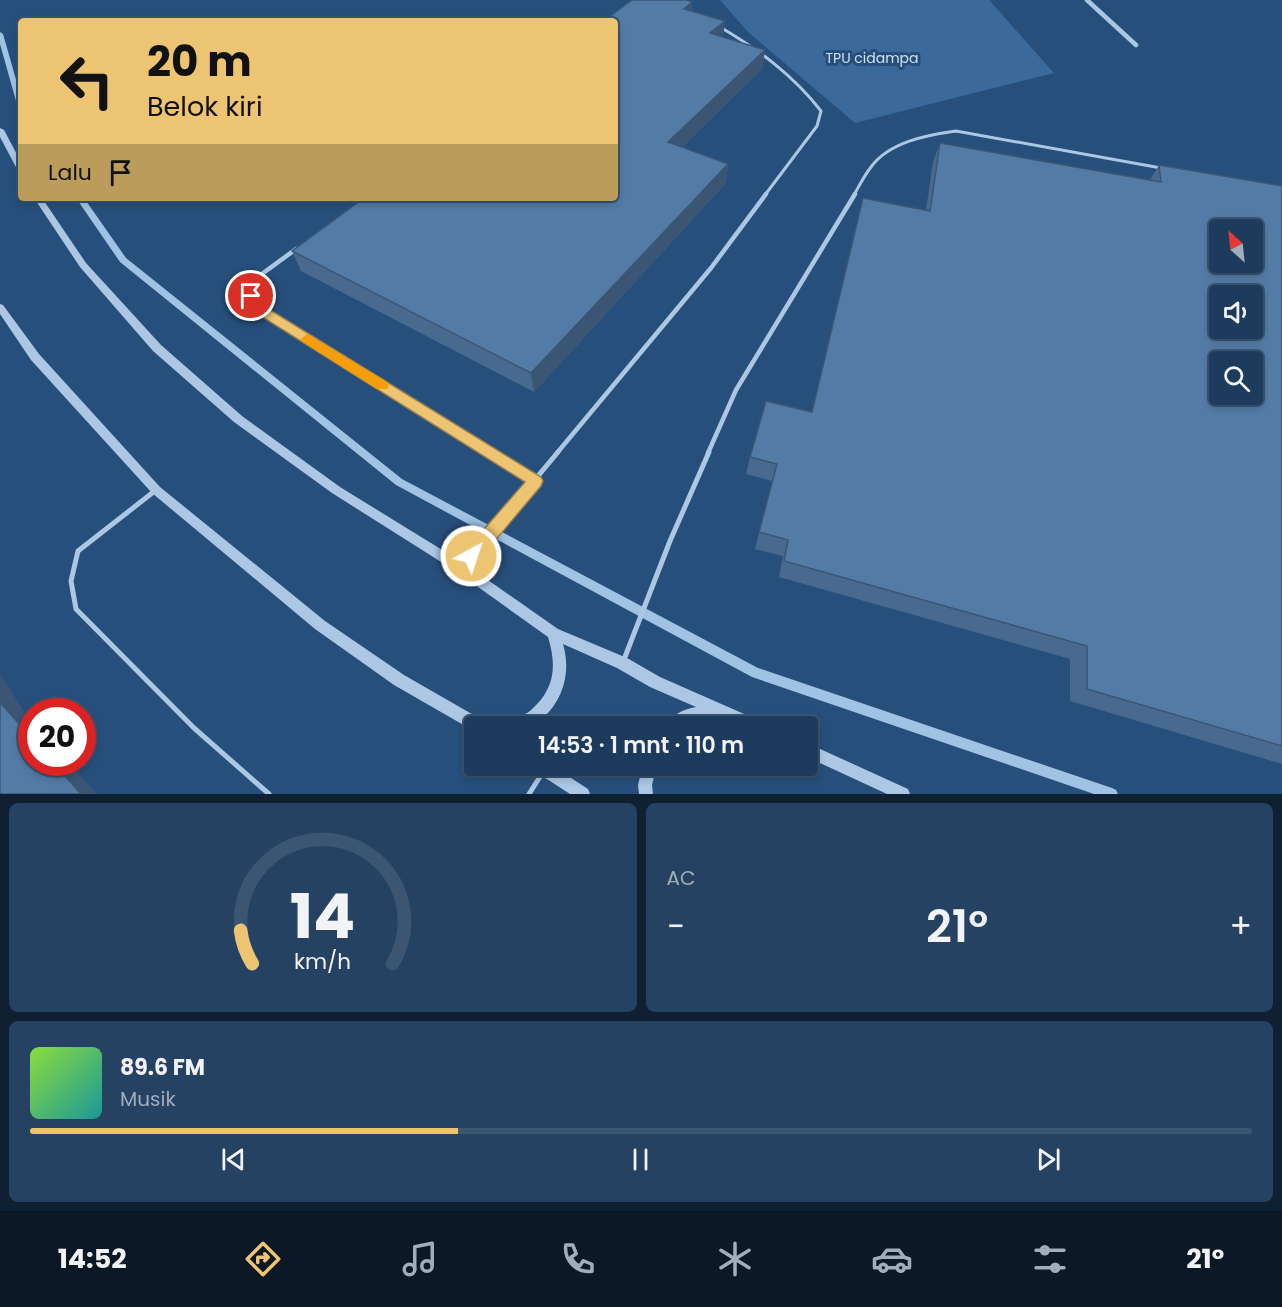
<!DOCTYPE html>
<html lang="id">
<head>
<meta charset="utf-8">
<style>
  body { margin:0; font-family:Poppins,sans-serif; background:#254262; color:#f1f3f6; height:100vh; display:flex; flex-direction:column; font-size:22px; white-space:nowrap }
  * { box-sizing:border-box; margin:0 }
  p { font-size:20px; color:#a0adbb }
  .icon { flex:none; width:33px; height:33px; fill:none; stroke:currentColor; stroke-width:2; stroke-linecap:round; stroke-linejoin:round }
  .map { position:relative; height:794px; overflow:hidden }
  .panel { display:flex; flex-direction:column; gap:9px; padding:9px; background:#102033; flex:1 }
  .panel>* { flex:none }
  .top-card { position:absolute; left:18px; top:18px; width:600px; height:183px; border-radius:6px; box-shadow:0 3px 9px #0003,0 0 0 2px #3b5572; background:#ecc472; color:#111; overflow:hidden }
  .needle { width:39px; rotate:333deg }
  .fabs { position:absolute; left:1209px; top:219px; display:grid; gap:12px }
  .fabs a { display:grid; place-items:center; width:54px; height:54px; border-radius:6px; background:#1d3b5c; box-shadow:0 3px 9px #0003,0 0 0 2px #3b5572; font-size:30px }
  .speed { position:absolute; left:18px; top:698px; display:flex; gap:12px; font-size:30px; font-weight:700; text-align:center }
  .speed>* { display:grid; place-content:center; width:78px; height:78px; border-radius:50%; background:#1d3b5c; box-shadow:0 3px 9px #0003,0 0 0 2px #3b5572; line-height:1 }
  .speed .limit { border:9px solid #d22; background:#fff; color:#111 }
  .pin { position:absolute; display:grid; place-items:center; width:51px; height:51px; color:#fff; margin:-26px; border:3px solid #fff; border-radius:50%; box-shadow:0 2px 6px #0007 }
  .me { position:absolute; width:66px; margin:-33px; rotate:40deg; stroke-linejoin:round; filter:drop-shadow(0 0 4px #0008) }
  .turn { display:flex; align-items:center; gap:21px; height:126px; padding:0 30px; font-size:27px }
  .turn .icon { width:78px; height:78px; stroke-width:2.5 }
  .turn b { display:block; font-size:42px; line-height:51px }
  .then { display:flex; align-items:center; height:57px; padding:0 30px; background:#0003; gap:12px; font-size:22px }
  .big { font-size:45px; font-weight:600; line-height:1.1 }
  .panel .tile { flex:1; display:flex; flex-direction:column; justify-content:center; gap:9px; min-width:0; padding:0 21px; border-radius:9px; background:#254262 }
  .panel .dial { align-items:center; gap:0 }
  .dial svg { height:156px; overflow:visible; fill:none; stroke:#3b5572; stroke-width:7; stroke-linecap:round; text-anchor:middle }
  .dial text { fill:#f1f3f6; stroke:none }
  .song { display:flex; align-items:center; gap:18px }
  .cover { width:72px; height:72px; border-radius:9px; background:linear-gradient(135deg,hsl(90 70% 55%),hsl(180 70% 35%)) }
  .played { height:6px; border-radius:3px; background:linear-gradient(90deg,#ecc472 35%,#3b5572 35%) }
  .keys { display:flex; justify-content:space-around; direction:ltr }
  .heat { display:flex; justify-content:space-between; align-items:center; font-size:33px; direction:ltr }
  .panel .tiles { flex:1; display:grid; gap:9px; grid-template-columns:1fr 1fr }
  .tile:last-child { grid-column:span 2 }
  .trip { position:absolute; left:464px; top:716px; width:354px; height:60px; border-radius:6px; background:#1d3b5c; box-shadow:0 3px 9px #0003,0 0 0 2px #3b5572; font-weight:600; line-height:60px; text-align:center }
  .dock { display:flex; height:96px; justify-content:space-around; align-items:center; background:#0c1825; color:#a0adbb }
  .dock .icon { width:42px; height:42px }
  .dock .current { color:#ecc472 }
  .dock b { font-size:27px; color:#f1f3f6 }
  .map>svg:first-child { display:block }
</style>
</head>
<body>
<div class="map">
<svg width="1282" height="794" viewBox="0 0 1282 794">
  <rect width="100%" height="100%" fill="#274f7b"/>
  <!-- green -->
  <path fill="#3b6999" d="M720 0H989L1054 73 855 123 748 32Z"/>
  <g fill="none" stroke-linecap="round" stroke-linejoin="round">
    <!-- stream -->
    <path fill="#a0c3e4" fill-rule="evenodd" d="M0 32 3 34 21 97V110L18 108 0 44Z
      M76 198H84L126 258 402 479 758 668 1112 788 1116 790 1118 794H1094L752 677 396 485 120 262Z"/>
    <!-- service-far2 -->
    <path stroke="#acc7e4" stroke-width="3" d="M720 27C759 50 793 75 821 111L817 126 765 195
      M854 195C859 186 864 176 871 167 889 142 927 135 956 131L1161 168"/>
    <!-- service-far1 -->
    <path stroke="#acc7e4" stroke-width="4.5" d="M296 249 251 282V295L257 308 490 453
      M557 453 711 268 766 194
      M708 453 736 390 855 194"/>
    <!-- service -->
    <path stroke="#acc7e4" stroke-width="5" d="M488 452 535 481
      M156 490 78 551 71 581 76 609 194 728 269 794
      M463 566 558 452
      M623 662 670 541 709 452
      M529 794 543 772"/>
    <!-- minor -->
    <path stroke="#acc7e4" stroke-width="4.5" d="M1087 0 1136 45"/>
    <!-- tertiary -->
    <path fill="#acc7e4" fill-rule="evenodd" d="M0 128 4 130 21 162V171L17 169 0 137Z
      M34 198H42L86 263 161 345 242 416 340 487 465 564 558 629 627 658 660 677 760 721 762 726H739L719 717 689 722 685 726H667C672 714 684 709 696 707L650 687 617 668 563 644C571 671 564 699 543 718 539 720 535 725 531 726 526 727 518 726 512 726 515 718 523 716 530 711 555 689 557 667 548 637L457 572 332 493 234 422 153 351 80 267Z
      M0 304 3 305 39 354 160 487 325 621 404 675 484 721 486 726H474V731L394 685 315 629 152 493 31 360 0 314Z
      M807 743 908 789 910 794H887L807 757Z
      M531 765H551L588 789 590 794H570L533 770Z
      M643 765H657L652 785 653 794H639L638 785Z"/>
  </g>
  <!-- wall -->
  <path fill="#486a8f" d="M692 2V11L723 37 765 50 762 69 682 147 728 164 726 183 534 392 301 271 292 251Z
    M940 143 1150 180 1159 165 1282 186V764L1070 701V659L779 577 783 556 755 549 772 481 746 474 750 457 812 412 863 198 926 210 933 162Z"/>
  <!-- shaded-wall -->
  <path fill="#3b5674" d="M692 2 691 20 684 9Z
    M725 21 723 39 710 33Z
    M765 50 762 69 668 162V142Z
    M728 164 726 183 534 392 531 373Z
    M0 674 28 718 32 721V738L3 706 0 701Z
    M53 762H68L97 794H81Z"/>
  <!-- building -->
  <path fill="#547ba6" stroke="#3b5674" stroke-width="1.5" fill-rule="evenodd" d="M632 0H686L692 2 684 9 725 21 710 33 765 50 668 142 728 164 531 373 292 251 364 198H615V21H604Z
    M940 143 1161 182 1159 165 1282 186V746L1087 689V646L784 561 788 540 759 532 777 464 750 457 766 401 812 412 863 198 930 211ZM1220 230H1252V262H1220ZM1220 296H1252V328H1220ZM1220 362H1252V394H1220Z
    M0 701 3 706 32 738V762H53L81 794H0Z"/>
  <!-- route -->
  <path fill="#ecc472" stroke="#997f4a" stroke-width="1.5" d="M251 291 255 292 262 305 541 477 543 481 541 486 477 562 471 564 465 562 463 556 465 551 525 482 253 311 245 296Z"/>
  <!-- slow -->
  <path fill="#f59e0b" d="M307 334 387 382 389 386 387 389H377L303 342 301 339Z"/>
  <g text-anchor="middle" stroke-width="6" stroke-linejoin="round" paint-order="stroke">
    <!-- far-park labels -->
    <g font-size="14" fill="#cee1f3" stroke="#274f7b">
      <text x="872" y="63">TPU cidampa</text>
    </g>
  </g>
</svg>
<div class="fabs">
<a><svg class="needle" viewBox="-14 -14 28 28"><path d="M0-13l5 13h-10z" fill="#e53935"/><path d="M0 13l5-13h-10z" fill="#a0adbb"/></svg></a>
<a><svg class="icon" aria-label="sound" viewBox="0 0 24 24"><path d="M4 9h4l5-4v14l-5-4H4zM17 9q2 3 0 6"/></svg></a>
<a><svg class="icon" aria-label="search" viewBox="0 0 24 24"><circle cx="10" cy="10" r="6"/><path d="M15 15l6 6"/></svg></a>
</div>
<div class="speed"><div class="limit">20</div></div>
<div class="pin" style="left:251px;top:296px;background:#d93025"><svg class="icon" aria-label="arrive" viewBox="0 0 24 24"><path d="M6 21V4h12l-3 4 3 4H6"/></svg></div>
<svg class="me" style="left:471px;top:556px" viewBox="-20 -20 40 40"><circle r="17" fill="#ecc472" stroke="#fff" stroke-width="3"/><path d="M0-11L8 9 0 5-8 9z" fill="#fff"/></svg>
<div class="trip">14:53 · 1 mnt · 110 m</div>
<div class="top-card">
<div class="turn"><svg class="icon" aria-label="left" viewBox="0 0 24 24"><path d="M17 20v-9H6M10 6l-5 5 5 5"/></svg><div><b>20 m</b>Belok kiri</div></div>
<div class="then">Lalu<svg class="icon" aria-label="arrive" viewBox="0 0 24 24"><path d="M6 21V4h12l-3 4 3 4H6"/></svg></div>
</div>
</div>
<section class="panel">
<div class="tiles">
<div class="tile dial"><svg viewBox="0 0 100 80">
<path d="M14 69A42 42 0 1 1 86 69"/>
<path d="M14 69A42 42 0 0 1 8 52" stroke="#ecc472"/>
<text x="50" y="56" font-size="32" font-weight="700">14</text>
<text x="50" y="72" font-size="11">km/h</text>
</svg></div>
<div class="tile"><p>AC</p>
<div class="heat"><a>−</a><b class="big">21°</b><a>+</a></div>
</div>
<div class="tile">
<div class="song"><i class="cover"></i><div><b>89.6 FM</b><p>Musik</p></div></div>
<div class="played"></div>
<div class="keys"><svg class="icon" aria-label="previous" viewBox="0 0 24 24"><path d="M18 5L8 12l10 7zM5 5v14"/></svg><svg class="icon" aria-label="pause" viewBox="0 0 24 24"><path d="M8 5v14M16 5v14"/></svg><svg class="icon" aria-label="next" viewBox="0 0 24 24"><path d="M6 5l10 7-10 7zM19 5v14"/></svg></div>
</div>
</div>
</section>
<nav class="dock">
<b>14:52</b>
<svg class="icon current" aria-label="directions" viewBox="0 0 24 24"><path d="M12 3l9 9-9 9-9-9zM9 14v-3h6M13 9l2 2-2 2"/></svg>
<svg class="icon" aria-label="music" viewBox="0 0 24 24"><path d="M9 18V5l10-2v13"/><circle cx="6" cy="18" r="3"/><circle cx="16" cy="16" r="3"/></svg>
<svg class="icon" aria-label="phone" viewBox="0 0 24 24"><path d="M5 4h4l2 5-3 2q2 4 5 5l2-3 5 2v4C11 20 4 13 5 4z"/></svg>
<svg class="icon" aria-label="climate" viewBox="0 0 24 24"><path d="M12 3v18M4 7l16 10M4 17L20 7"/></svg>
<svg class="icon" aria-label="car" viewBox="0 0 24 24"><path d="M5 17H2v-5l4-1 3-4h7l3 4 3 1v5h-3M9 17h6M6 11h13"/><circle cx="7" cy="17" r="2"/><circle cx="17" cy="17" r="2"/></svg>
<svg class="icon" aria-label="filters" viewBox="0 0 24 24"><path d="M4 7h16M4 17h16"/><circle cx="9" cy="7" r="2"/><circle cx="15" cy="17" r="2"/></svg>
<b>21°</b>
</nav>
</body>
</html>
